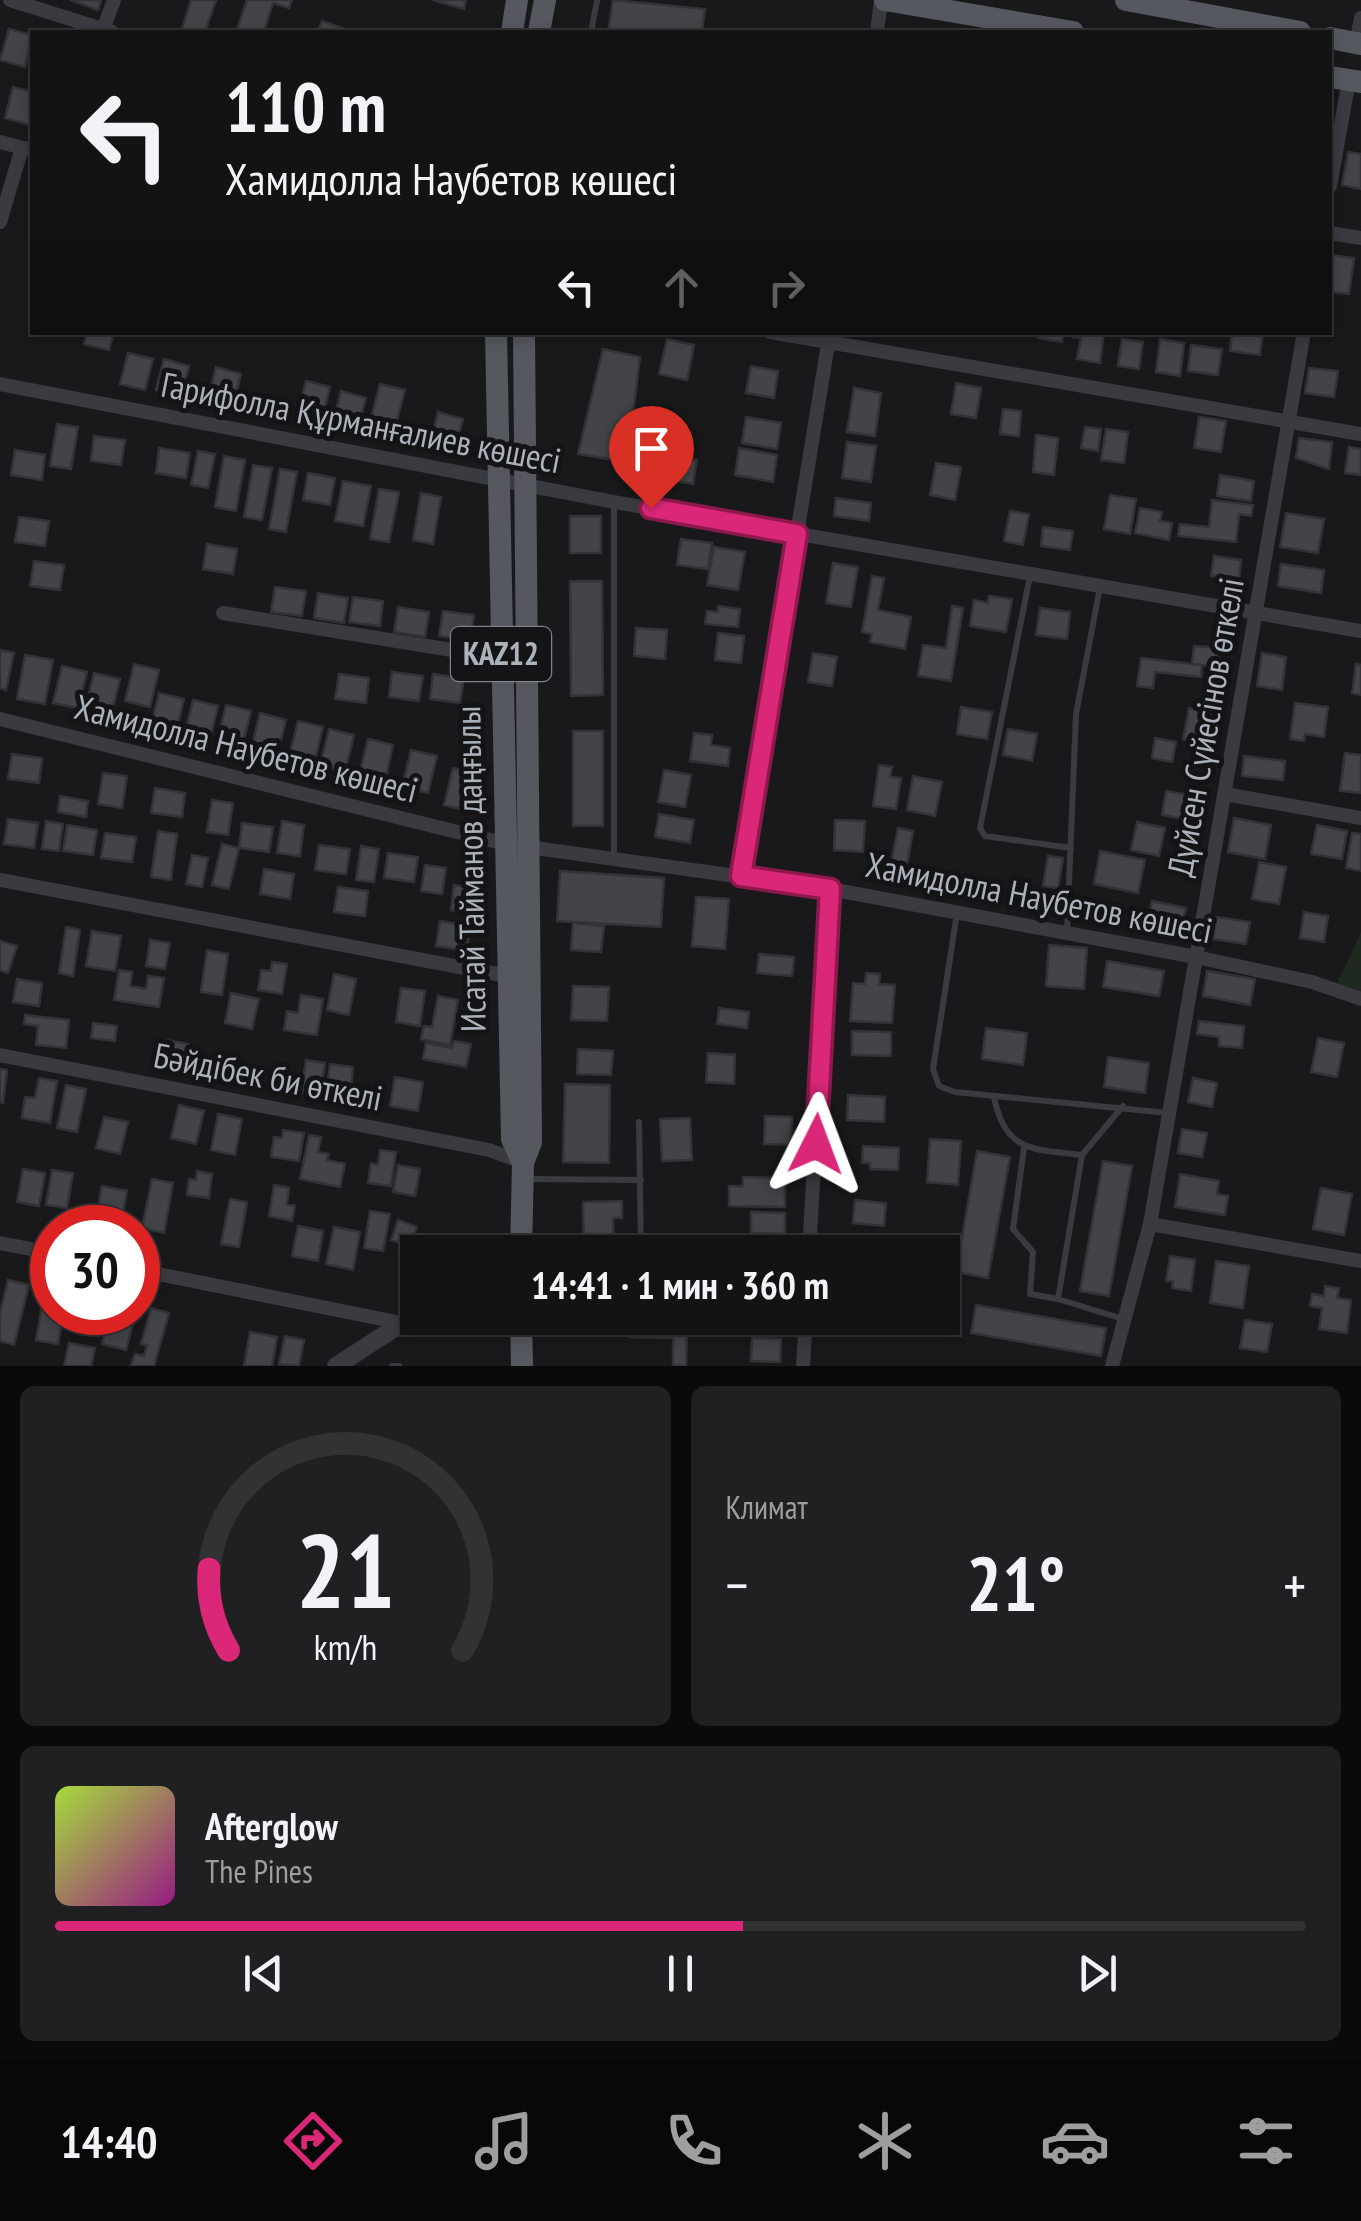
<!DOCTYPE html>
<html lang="ru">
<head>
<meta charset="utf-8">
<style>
  body { margin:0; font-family:"PT Sans Narrow",sans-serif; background:#202022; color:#f1f3f6; height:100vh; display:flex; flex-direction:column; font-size:38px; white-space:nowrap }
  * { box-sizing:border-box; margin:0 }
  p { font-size:32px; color:#9d9ea0 }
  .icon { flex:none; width:55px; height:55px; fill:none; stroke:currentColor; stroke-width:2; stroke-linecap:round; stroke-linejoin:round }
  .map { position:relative; height:1366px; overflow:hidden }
  .drawer { display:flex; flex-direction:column; gap:20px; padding:20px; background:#0a0a0b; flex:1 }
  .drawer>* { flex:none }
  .hud { position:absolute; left:30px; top:30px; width:1302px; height:305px; border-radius:0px; box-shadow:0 5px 15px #0003,0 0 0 2px #323234; background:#131314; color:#f1f3f6; overflow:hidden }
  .speed { position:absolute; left:30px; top:1205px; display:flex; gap:20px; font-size:50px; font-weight:700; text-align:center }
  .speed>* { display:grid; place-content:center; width:130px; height:130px; border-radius:50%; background:#131314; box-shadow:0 5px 15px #0003,0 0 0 2px #323234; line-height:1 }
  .speed .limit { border:15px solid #d22; background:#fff; color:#111 }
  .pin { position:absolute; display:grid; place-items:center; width:85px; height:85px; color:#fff; margin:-102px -42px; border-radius:50% 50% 50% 0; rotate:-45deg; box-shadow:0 0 10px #0007 }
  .pin .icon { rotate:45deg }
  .me { position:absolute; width:110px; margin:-55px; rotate:3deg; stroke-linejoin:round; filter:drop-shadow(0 0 8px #0008) }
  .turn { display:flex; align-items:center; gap:35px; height:210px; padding:0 30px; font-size:45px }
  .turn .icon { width:130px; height:130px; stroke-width:2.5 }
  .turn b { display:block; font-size:70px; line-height:85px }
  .lanes { display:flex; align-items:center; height:95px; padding:0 30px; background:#0003; justify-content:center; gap:50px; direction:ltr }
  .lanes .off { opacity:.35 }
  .big { font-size:75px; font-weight:700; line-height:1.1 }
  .drawer .card { flex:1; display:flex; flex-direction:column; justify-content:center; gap:15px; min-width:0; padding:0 35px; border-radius:15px; background:#202022 }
  .drawer .dial { align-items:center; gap:0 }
  .dial svg { height:260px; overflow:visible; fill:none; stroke:#323234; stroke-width:7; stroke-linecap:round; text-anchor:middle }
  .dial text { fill:#f1f3f6; stroke:none }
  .song { display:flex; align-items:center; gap:30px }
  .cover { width:120px; height:120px; border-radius:15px; background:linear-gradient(135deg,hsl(80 70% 55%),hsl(310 70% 35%)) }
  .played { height:10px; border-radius:5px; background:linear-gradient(90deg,#db2777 55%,#323234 55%) }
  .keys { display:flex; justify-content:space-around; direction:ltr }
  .heat { display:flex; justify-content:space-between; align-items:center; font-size:55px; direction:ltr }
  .drawer .tiles { flex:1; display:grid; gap:20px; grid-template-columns:1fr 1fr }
  .card:last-child { grid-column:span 2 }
  .trip { position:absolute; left:400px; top:1235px; width:560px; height:100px; border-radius:0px; background:#131314; box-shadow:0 5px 15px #0003,0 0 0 2px #323234; font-weight:700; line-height:100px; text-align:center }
  .dock { display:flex; height:160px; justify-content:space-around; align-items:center; background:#080808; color:#9d9ea0 }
  .dock .icon { width:70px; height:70px }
  .dock .on { color:#db2777 }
  .dock b { font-size:45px; color:#f1f3f6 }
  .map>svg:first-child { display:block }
</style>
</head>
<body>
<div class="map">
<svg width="1361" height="1366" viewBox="0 0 1361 1366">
  <rect width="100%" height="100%" fill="#19191b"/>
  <!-- green -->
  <path fill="#202920" d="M1361 932V991L1337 984Z"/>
  <!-- building -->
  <path fill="#434448" stroke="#333337" stroke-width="2.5" d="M70 0H101L98 10Z
    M191 0H216L205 32H181Z
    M247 0H292L289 8 273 3 264 32H236Z
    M433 0H466L464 9Z
    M613 0 705 9 702 32H608Z
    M322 21 342 28 340 32H318Z
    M9 29 32 35 25 67 0 60Z
    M13 87 32 92 30 125 5 118Z
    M1348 152 1361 154V189L1342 185Z
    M1331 255 1354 258 1349 294 1330 292Z
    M87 332H114L109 350 84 344Z
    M1039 332H1063L1062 342 1038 338Z
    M1072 332H1104L1100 363 1077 359 1081 338 1072 337Z
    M1232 332H1263L1260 355 1230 351Z
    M667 339 694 345 687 380 659 374Z
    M1122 339 1143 342 1139 369 1118 366Z
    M1160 339 1184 343 1180 376 1156 372Z
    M1191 345 1222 349 1218 375 1188 371Z
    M603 349 640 357 627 462 578 454Z
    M128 353 153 359 145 390 120 384Z
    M164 359 189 366 181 397 156 390Z
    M751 366 778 371 774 398 746 393Z
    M216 367 241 374 233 405 208 398Z
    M1309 368 1338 371 1334 397 1305 393Z
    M306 381 330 387 322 419 298 412Z
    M956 383 981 388 976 418 951 414Z
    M380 384 405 390 393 435 368 429Z
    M854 388 881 393 875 436 847 432Z
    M341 391 366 398 358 428 333 422Z
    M1003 409 1021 411 1019 436 1000 434Z
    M438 412 463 419 455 450 430 443Z
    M746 417 781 423 777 449 742 443Z
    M1199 417 1226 421 1221 452 1194 448Z
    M57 424 78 427 71 469 50 466Z
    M1085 427 1101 429 1098 451 1081 448Z
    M1106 429 1128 432 1124 463 1101 460Z
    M1036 435 1058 438 1054 475 1033 472Z
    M94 436 125 440 121 465 91 461Z
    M1299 438 1332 442 1329 469 1296 458Z
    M847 442 876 446 871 482 842 478Z
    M1349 447 1361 449V475L1345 473Z
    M159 448 190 453 186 478 156 473Z
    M739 448 777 455 773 482 735 475Z
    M15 450 45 455 42 480 11 475Z
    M198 451 215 454 208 488 191 485Z
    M224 456 245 460 236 511 215 507Z
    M676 456 697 460 693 484 671 480Z
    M936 463 961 467 955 500 930 495Z
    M253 465 272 468 262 520 244 517Z
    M280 469 297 472 286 532 269 529Z
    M308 473 335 478 330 505 303 500Z
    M1220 475 1254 481 1251 501 1217 496Z
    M343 481 371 486 363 526 335 521Z
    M379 489 399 492 389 542 370 539Z
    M421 493 441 497 433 544 413 540Z
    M1110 495 1136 499 1130 534 1104 529Z
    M836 498 871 503 869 521 834 516Z
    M1212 500 1253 505 1251 516 1239 514 1236 542 1178 536 1180 524 1209 527Z
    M1140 508 1162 512 1160 521 1172 523 1169 540 1135 533Z
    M1010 511 1029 514 1023 545 1004 541Z
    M1286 513 1324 519 1318 553 1280 547Z
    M570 516H601V553H570Z
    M19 517 49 521 45 546 15 542Z
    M1043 527 1073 531 1070 550 1041 546Z
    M681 539 712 543 708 569 677 565Z
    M207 544 237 549 233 574 203 569Z
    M714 547 745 552 738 590 707 585Z
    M1214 556 1241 560 1239 580 1211 576Z
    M34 561 64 565 60 590 30 586Z
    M833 563 858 567 851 607 826 603Z
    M1281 564 1324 570 1321 593 1278 586Z
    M872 576 884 578 878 610 911 617 905 649 870 642 872 634 862 632Z
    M570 581H602L603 695 571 696Z
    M275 587 306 591 302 616 271 612Z
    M318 593 348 598 344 623 314 618Z
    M989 596 1012 599 1006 632 970 626 974 600 988 603Z
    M353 597 383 601 380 626 349 622Z
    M718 606 740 609 738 627 705 624 707 611 718 612Z
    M952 606 963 608 951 681 918 676 923 645 946 648Z
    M398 607 429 612 425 637 394 632Z
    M1040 608 1070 612 1067 639 1036 635Z
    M443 611 474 615 470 640 439 636Z
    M636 628 667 630 665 659 634 656Z
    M718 633 744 636 741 663 715 660Z
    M1194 646 1220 648 1217 667 1192 664Z
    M0 650 14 653 6 690 0 688Z
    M813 653 837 657 832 686 808 682Z
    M1262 653 1286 657 1282 690 1257 686Z
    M25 655 53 660 45 704 17 699Z
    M1141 658 1202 665 1201 677 1155 672 1153 688 1137 686Z
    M134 664 159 670 150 707 125 701Z
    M1356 664 1361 665V695L1352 693Z
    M62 666 87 672 78 708 53 703Z
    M392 672 423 676 419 701 389 697Z
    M94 673 120 679 111 716 85 710Z
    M339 674 369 678 366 703 335 699Z
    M433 674 464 678 460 703 430 699Z
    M159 693 184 699 175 736 150 730Z
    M193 700 218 706 209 743 184 737Z
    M1295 703 1328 707 1324 737 1305 734 1304 741 1290 739Z
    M226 705 251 711 242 748 217 741Z
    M961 707 992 712 987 739 957 734Z
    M1189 708 1211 712 1206 743 1183 739Z
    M260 713 286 720 277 756 251 750Z
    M298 721 323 727 314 764 289 758Z
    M329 729 354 735 345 772 320 766Z
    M1008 729 1037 734 1032 761 1003 755Z
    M573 731H603V826H573Z
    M694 733 712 735 711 745 730 748 728 766 690 761Z
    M1155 738 1176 742 1172 762 1152 758Z
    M368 739 393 745 385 782 359 776Z
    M411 750 437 756 428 793 402 787Z
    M1345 753 1361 755V793L1340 791Z
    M12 754 42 758 39 783 8 779Z
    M1244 756 1285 761 1283 780 1242 776Z
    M879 765 892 767 890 777 901 778 896 809 873 806Z
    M453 768 478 774 469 811 444 805Z
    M664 770 691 775 685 807 658 802Z
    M103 773 127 776 122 808 98 804Z
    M913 776 942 782 935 816 907 810Z
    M155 788 185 793 182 817 151 813Z
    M1166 791 1189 795 1186 819 1162 815Z
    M60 796 88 801 86 817 58 812Z
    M212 800 233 803 228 835 207 832Z
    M659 814 694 820 690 843 655 837Z
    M1234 818 1271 825 1265 859 1228 852Z
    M8 819 38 823 34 848 4 844Z
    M835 820 865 821 863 852 834 850Z
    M46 821 63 824 59 851 42 849Z
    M282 821 304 825 300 856 277 853Z
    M1137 822 1165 828 1159 856 1131 850Z
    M242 823 273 827 269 852 239 848Z
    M67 825 97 830 93 855 63 851Z
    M1317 825 1347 831 1342 859 1311 854Z
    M898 828 913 831 905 876 889 873Z
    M158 831 177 834 171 880 151 877Z
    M105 833 136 837 132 862 101 858Z
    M1352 833 1361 834V871L1346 868Z
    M222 844 239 848 229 889 212 885Z
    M319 845 350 849 346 874 315 870Z
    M361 846 379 849 374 882 356 880Z
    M1100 851 1145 860 1138 893 1094 884Z
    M388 853 418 857 414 882 384 878Z
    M192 855 208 858 202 887 186 884Z
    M1048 856 1063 858 1058 888 1043 886Z
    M1259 862 1286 867 1279 904 1252 899Z
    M425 865 446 868 442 894 421 891Z
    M264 869 294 874 290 899 260 894Z
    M560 871 664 878 661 927 557 921Z
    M454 885 485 890 481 915 451 910Z
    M338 887 368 891 365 916 334 912Z
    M696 897 729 899 725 949 692 946Z
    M1152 901 1186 908 1180 937 1146 930Z
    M1304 912 1328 916 1324 942 1300 938Z
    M1216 917 1250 922 1246 944 1213 939Z
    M440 921 470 926 467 951 436 946Z
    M573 923 604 926 601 952 571 950Z
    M66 927 80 930 73 976 59 973Z
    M92 931 121 936 115 971 86 966Z
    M150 940 170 943 165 969 146 966Z
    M0 941 17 946 8 973 0 970Z
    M1049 945 1087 948 1084 989 1046 986Z
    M207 950 228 954 222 995 201 992Z
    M759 954 794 957 792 976 757 973Z
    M1107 961 1164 971 1159 996 1103 987Z
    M272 962 287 964 282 994 258 990 261 970 271 971Z
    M119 970 132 972 130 986 146 989 148 976 164 978 159 1007 114 1000Z
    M1207 971 1255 979 1250 1005 1203 996Z
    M866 973 880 974 879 984 895 985 892 1023 850 1021 853 983 865 984Z
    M334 974 356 979 349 1015 327 1010Z
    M17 979 42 983 39 1006 13 1002Z
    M573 986 609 987 607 1021 571 1020Z
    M401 988 425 991 420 1026 396 1022Z
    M231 993 259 999 252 1029 225 1023Z
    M301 995 323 999 317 1035 284 1030 287 1011 298 1013Z
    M438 996 458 1000 450 1045 421 1039 424 1026 432 1027Z
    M719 1008 749 1012 747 1028 717 1024Z
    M25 1015 69 1020 66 1048 36 1045 38 1026 24 1024Z
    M1199 1021 1244 1026 1242 1048 1219 1046V1037L1197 1034Z
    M93 1023 117 1026 115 1041 91 1038Z
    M986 1028 1027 1033 1023 1065 982 1059Z
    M852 1031 891 1032V1056L852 1055Z
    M1318 1038 1344 1043 1337 1077 1311 1072Z
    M166 1040 188 1044 184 1068 161 1064Z
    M454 1041 471 1044 466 1067 423 1059 426 1043 452 1048Z
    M578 1049 613 1051 611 1075 577 1074Z
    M708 1053 735 1055 734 1084 706 1082Z
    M1108 1057 1149 1063 1145 1093 1104 1087Z
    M306 1060 325 1063 320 1096 301 1093Z
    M330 1064 353 1067 351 1091 344 1090 343 1098 326 1096Z
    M0 1069 7 1070 3 1103 0 1102Z
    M395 1077 423 1082 418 1111 390 1106Z
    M39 1078 57 1081 50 1123 22 1118 25 1097 35 1098Z
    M1193 1078 1217 1083 1212 1107 1188 1102Z
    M565 1084 610 1085 609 1163 563 1162Z
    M66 1085 86 1089 77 1132 57 1128Z
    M848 1095 885 1097 884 1122 847 1120Z
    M179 1105 204 1111 196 1144 171 1138Z
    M218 1114 242 1119 235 1155 211 1150Z
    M765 1116 792 1117 791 1145 764 1144Z
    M104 1117 128 1122 120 1154 96 1148Z
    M690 1118 692 1160 662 1161 660 1119Z
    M1182 1129 1207 1133 1202 1157 1178 1153Z
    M283 1130 304 1133 299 1161 271 1157 274 1137 282 1138Z
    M309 1135 321 1137 318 1152 329 1154 327 1160 345 1164 340 1187 300 1179Z
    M930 1139 961 1141 958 1185 927 1182Z
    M863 1146 899 1148 898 1170 870 1169V1163H862Z
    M380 1150 396 1152 391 1186 368 1183 371 1163 378 1165Z
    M977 1151 1010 1157 988 1278 956 1272Z
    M1103 1161 1132 1166 1109 1296 1080 1291Z
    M398 1165 420 1169 415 1196 393 1192Z
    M23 1169 45 1173 39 1206 17 1202Z
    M52 1170 73 1173 67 1208 46 1205Z
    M197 1171 212 1174 209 1198 187 1195 189 1179 196 1180Z
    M1180 1174 1219 1181 1217 1194 1228 1196 1225 1215 1175 1207Z
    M743 1177 785 1178V1207L729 1206V1186H743Z
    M152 1179 173 1183 164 1233 142 1228Z
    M274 1185 289 1188 287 1204 295 1206 292 1221 269 1216Z
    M102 1186 127 1191 121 1223 96 1218Z
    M1321 1188 1352 1194 1344 1235 1313 1229Z
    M230 1199 247 1202 239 1247 221 1244Z
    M855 1200 886 1203 884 1226 853 1223Z
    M622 1201V1218H613L614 1252H584L583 1202Z
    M370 1211 390 1214 383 1251 364 1248Z
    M751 1212 785 1213V1234L751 1233Z
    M398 1220 417 1227 410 1246 391 1240Z
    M298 1226 323 1231 318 1261 292 1256Z
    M334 1227 360 1232 353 1270 326 1264Z
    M1170 1256 1195 1260 1191 1291 1172 1288 1173 1281H1166Z
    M1216 1261 1249 1266 1243 1308 1210 1303Z
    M8 1280 29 1285 14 1345 0 1341V1313Z
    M1325 1286 1339 1288 1337 1298 1351 1300 1347 1333 1319 1329 1322 1308 1310 1306 1312 1294 1324 1296Z
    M45 1288 52 1289V1312H64L58 1344 36 1340Z
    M976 1305 1106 1328 1101 1356 971 1333Z
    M151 1308 169 1313 154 1366H131L135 1354 144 1356 147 1345 141 1344Z
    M110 1312H136L126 1350 102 1344Z
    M851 1318H888L887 1334 850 1332Z
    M1245 1320 1272 1324 1267 1352 1240 1348Z
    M631 1323 687 1324 686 1366H673V1338L630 1337Z
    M250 1332 277 1337 272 1366H244Z
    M285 1336 304 1340 299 1366 279 1364Z
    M752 1338 781 1339 780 1362 751 1361Z
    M69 1343 95 1348 91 1366H64Z"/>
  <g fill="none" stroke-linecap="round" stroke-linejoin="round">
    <!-- service -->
    <path stroke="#393b40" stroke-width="6" d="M591 32 597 1
      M1030 576 980 828 985 836 1071 848
      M614 857V504
      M957 913 933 1069 939 1086 955 1092 1168 1113
      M1067 932 1076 714 1100 587
      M994 1097C1005 1153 1034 1149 1082 1155L1123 1106
      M639 1122 641 1252
      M1024 1148 1013 1229 1033 1252 1030 1294 1058 1299 1082 1155
      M529 1179 641 1180
      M1058 1299 1123 1319
      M392 1366H399"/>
    <!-- minor -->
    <path stroke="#393b40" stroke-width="14" d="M10 0 112 32
      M102 32 114 0
      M877 32 881 0
      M1356 43 1361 18
      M0 142 32 150
      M1330 186 1349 80
      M0 222 22 148
      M1330 233 1361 238
      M770 332 1361 434
      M0 384 614 502 1361 631
      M223 613 501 658
      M0 719 506 844 830 889 1196 957 1312 982 1361 999
      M1225 794 1361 818
      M741 876 830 332
      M0 880 507 976
      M0 1055 489 1150 522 1162
      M1150 1224 1361 1261
      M0 1243 52 1253
      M809 1252 830 889
      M138 1270 402 1323
      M803 1366 806 1318
      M1112 1366 1150 1224 1304 332"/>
    <!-- tertiary -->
    <path stroke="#393b40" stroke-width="18" d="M336 1366 418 1313"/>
    <!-- primary -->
    <path stroke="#55595f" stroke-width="22" d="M885 0 1073 32
      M1126 0 1300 32
      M512 32 517 0
      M539 32 545 0
      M1330 38 1361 44
      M1330 77 1361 82
      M496 332 512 1139 523 1163
      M521 1252 523 1163 531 1142 524 332
      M521 1318 522 1366"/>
  </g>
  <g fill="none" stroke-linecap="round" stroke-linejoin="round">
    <!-- route casing -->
    <g stroke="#8e194d" stroke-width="25">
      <path id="route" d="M651 508 797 534 741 876 830 889 816 1144"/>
    </g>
    <!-- route -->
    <use href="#route" stroke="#db2777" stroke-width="18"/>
  </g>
  <g text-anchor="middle" stroke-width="10" stroke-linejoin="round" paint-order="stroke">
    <!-- shield labels -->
    <rect fill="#141416" stroke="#7e838a" stroke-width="2.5" x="451" y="627" width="100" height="54" rx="8"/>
    <g font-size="32" font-weight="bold" fill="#abb2bb">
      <text x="501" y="665">KAZ12</text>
    </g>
    <!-- street labels -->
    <g font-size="35" fill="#abb2bb" stroke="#141416">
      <text transform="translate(361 423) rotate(11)" y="12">Гарифолла Құрманғалиев көшесі</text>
      <text transform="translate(1206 727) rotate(-80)" y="12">Дүйсен Сүйесінов өткелі</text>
      <text transform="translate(246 749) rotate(14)" y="12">Хамидолла Наубетов көшесі</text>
      <text transform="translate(471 869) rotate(-91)" y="12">Исатай Тайманов даңғылы</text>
      <text transform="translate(1039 898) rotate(11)" y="12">Хамидолла Наубетов көшесі</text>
      <text transform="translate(268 1077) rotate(11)" y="12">Бәйдібек би өткелі</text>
    </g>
  </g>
</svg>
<div class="speed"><div class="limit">30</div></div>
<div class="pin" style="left:651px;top:508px;background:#d93025"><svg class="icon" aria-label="arrive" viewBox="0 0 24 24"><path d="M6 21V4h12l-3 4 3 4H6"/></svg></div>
<svg class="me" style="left:816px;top:1144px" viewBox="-20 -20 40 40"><path d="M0-17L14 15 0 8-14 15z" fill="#db2777" stroke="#fff" stroke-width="4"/></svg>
<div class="trip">14:41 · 1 мин · 360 m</div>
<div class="hud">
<div class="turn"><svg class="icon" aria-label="left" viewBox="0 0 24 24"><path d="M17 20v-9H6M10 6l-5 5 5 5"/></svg><div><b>110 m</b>Хамидолла Наубетов көшесі</div></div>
<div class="lanes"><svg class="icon" aria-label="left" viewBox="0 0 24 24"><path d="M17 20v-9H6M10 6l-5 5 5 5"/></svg><svg class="icon off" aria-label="ahead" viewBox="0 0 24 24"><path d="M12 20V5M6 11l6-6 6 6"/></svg><svg class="icon off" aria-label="right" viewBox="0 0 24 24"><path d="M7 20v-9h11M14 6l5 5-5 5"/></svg></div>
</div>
</div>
<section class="drawer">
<div class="tiles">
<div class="card dial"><svg viewBox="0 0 100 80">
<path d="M14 69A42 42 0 1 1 86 69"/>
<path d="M14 69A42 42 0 0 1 8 44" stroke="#db2777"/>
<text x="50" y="56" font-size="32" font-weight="700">21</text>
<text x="50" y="72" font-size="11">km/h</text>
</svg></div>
<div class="card"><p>Климат</p>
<div class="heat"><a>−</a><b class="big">21°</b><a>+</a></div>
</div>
<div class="card">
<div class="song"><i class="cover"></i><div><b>Afterglow</b><p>The Pines</p></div></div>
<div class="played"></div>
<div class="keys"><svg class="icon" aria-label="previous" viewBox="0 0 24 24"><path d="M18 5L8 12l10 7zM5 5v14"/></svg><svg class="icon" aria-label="pause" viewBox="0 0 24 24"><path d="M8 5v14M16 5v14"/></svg><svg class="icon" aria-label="next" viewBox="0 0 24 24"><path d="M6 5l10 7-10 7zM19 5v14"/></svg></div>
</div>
</div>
</section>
<nav class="dock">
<b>14:40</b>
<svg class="icon on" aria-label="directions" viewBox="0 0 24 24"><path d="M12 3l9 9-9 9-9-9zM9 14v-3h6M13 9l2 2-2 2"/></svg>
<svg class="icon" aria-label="music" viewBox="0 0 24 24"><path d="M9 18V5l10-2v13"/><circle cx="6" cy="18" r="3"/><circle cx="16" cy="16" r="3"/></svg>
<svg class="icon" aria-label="phone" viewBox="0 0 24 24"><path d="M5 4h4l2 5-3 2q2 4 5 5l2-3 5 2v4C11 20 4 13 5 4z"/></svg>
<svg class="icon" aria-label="climate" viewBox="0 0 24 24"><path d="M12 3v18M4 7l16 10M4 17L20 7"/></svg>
<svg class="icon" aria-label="car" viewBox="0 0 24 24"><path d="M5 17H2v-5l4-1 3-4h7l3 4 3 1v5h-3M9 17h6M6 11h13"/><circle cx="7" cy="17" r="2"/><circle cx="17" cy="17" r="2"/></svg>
<svg class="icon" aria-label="filters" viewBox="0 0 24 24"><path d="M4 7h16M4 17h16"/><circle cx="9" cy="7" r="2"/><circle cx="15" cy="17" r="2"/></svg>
</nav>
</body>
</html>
